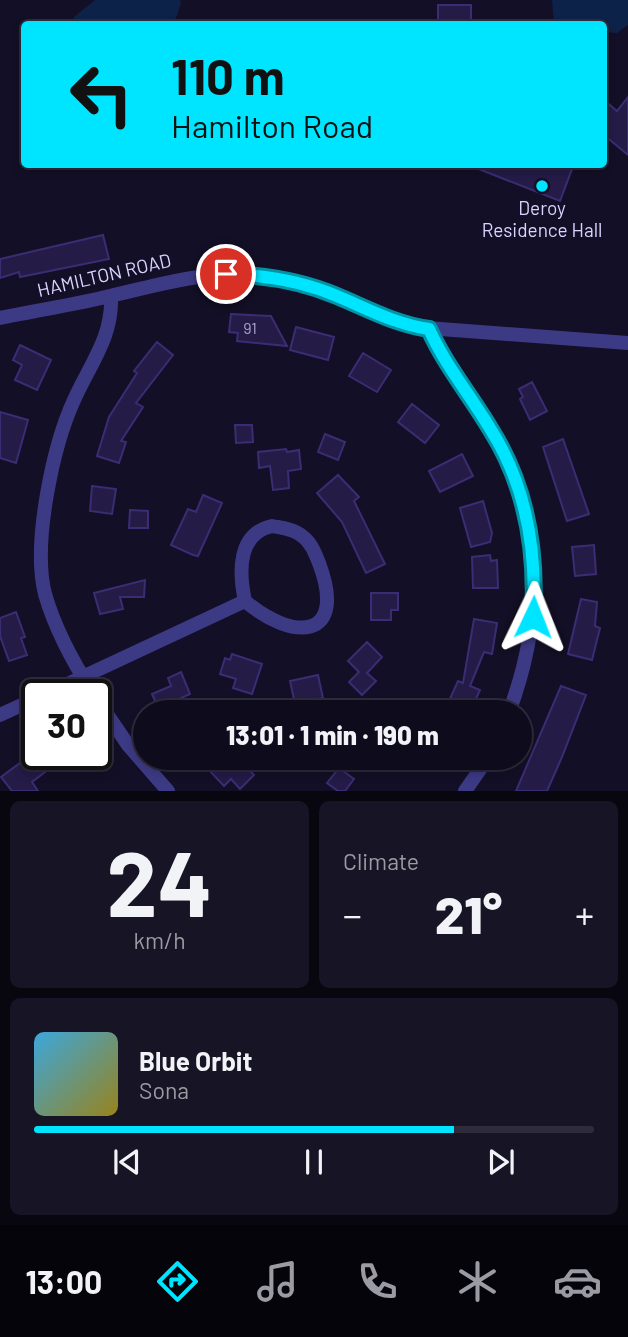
<!DOCTYPE html>
<html lang="en">
<head>
<meta charset="utf-8">
<style>
  body { margin:0; font-family:Barlow,sans-serif; background:#171425; color:#f1f3f6; height:100vh; display:flex; flex-direction:column; font-size:26px; white-space:nowrap }
  * { box-sizing:border-box; margin:0 }
  p { font-size:23px; color:#9b9ba3 }
  .icon { flex:none; width:38px; height:38px; fill:none; stroke:currentColor; stroke-width:2; stroke-linecap:round; stroke-linejoin:round }
  .map { position:relative; height:791px; overflow:hidden }
  .side { display:flex; flex-direction:column; gap:10px; padding:10px; background:#08060f; flex:1 }
  .side>* { flex:none }
  .top-card { position:absolute; left:21px; top:21px; width:586px; height:147px; border-radius:7px; box-shadow:0 4px 10px #0003,0 0 0 2px #2e2b3b; background:#00e5ff; color:#111; overflow:hidden }
  .speed { position:absolute; left:21px; top:679px; display:flex; gap:14px; font-size:35px; font-weight:700; text-align:center }
  .speed>* { display:grid; place-content:center; width:91px; height:91px; border-radius:50%; background:#0e0b1c; box-shadow:0 4px 10px #0003,0 0 0 2px #2e2b3b; line-height:1 }
  .speed .limit { border:4px solid #111; border-radius:10px; background:#fff; color:#111 }
  .pin { position:absolute; display:grid; place-items:center; width:60px; height:60px; color:#fff; margin:-30px; border:4px solid #fff; border-radius:50%; box-shadow:0 2px 7px #0007 }
  .me { position:absolute; width:77px; margin:-38px; rotate:2deg; stroke-linejoin:round; filter:drop-shadow(0 0 5px #0008) }
  .turn { display:flex; align-items:center; gap:24px; height:147px; padding:0 35px; font-size:32px }
  .turn .icon { width:91px; height:91px; stroke-width:2.5 }
  .turn b { display:block; font-size:49px; line-height:60px }
  .big { font-size:52px; font-weight:800; line-height:1.1 }
  .side .tile { flex:1; display:flex; flex-direction:column; justify-content:center; gap:10px; min-width:0; padding:0 24px; border-radius:10px; background:#171425 }
  .side .dial { align-items:center; gap:0 }
  .dial b { font-size:91px; line-height:1 }
  .song { display:flex; align-items:center; gap:21px }
  .cover { width:84px; height:84px; border-radius:10px; background:linear-gradient(135deg,hsl(200 70% 55%),hsl(50 70% 35%)) }
  .played { height:7px; border-radius:4px; background:linear-gradient(90deg,#00e5ff 75%,#2e2b3b 75%) }
  .keys { display:flex; justify-content:space-around; direction:ltr }
  .heat { display:flex; justify-content:space-between; align-items:center; font-size:38px; direction:ltr }
  .side .tiles { flex:1; display:grid; gap:10px; grid-template-columns:1fr 1fr }
  .tile:last-child { grid-column:span 2 }
  .trip { position:absolute; left:133px; top:700px; width:399px; height:70px; border-radius:35px; background:#0e0b1c; box-shadow:0 4px 10px #0003,0 0 0 2px #2e2b3b; font-weight:800; line-height:70px; text-align:center }
  .tabs { display:flex; height:112px; justify-content:space-around; align-items:center; background:#06040b; color:#9b9ba3 }
  .tabs .icon { width:49px; height:49px }
  .tabs .active { color:#00e5ff }
  .tabs b { font-size:32px; color:#f1f3f6 }
  .map>svg:first-child { display:block }
</style>
</head>
<body>
<div class="map">
<svg width="628" height="791" viewBox="0 0 628 791">
  <rect width="100%" height="100%" fill="#130f26"/>
  <!-- water -->
  <path fill="#0c2248" d="M95 0H180L181 3 174 24H71L74 17Z
    M552 0H628V25L617 33 604 32V24H554Z"/>
  <!-- building -->
  <path fill="#241b47" stroke="#3b2d73" stroke-width="2" d="M438 5H471V24H438Z
    M628 97V155L604 135V100L617 111Z
    M466 164H560L572 169 560 201Z
    M103 235 109 259 20 277 19 272 0 278V259Z
    M231 314 271 316 287 346 237 341 238 333 229 332Z
    M296 327 334 337 328 360 290 350Z
    M157 342 173 355 136 403 143 407 121 441 126 442 119 463 97 456 109 417 137 373 134 371Z
    M20 345 51 360 37 390 15 380 22 365 13 360Z
    M363 353 391 370 377 392 349 376Z
    M532 382 547 411 530 420 520 399 523 397 519 389Z
    M412 404 439 425 425 443 398 422Z
    M0 412 28 420 16 463 0 458Z
    M235 425H252L253 442 236 443Z
    M325 434 345 442 338 460 318 452Z
    M563 439 589 514 567 521 543 447Z
    M286 449 287 452 299 450 301 469 288 471 289 488 273 490 270 466 259 468 258 452Z
    M462 454 473 476 440 492 429 471Z
    M338 475 359 497 354 501 385 564 366 573 342 522 317 493Z
    M92 486 116 489 112 514 90 511Z
    M203 495 222 503 198 556 193 555 171 545 188 509 196 512Z
    M483 501 492 533 490 542 471 547 460 508Z
    M130 510 148 511V528H129Z
    M594 545 596 574 575 576 572 547Z
    M490 555 491 561 497 560 498 588H473L472 557Z
    M145 580 144 597H120L123 609 100 614 94 593Z
    M371 593H398V610H391V620H371Z
    M581 599 597 602 595 626 600 628 592 660 568 654Z
    M16 612 25 637 21 638 27 655 9 661 0 636V618Z
    M474 619 497 623 492 654 484 652 470 686 480 690 470 712H444L458 681 463 683Z
    M367 642 382 657 367 673 376 681 362 695 349 682 359 672 348 661Z
    M232 654 262 664 252 694 233 688 236 679 220 674 225 658 230 660Z
    M181 672 190 694 181 698 187 712H160L152 694 171 686 168 678Z
    M318 675 323 698 295 704 290 681Z
    M561 686 586 695 562 757 547 791H516Z
    M32 754H69L32 782 38 791H12L1 777Z
    M217 758H237L254 775 240 789 231 779 224 786 207 768Z
    M339 768 354 779 345 791H338L327 783Z"/>
  <g fill="none" stroke-linecap="round" stroke-linejoin="round">
    <!-- street -->
    <path stroke="#3d3a85" stroke-width="14" d="M0 318C37 310 74 305 110 296 179 280 222 265 294 282 336 292 372 318 414 327L628 343
      M429 329C447 368 475 401 496 438 545 523 543 622 509 712
      M272 526C282 528 294 529 302 536 311 542 315 553 319 563 348 640 293 642 245 601 239 573 237 534 272 526Z
      M44 695 245 601
      M94 695C74 664 55 629 45 594 32 544 53 446 74 400 90 364 113 337 111 296
      M96 698 128 745 168 791
      M0 715 37 698
      M465 791 488 758"/>
  </g>
  <g fill="none" stroke-linecap="round" stroke-linejoin="round">
    <!-- route casing -->
    <g stroke="#0095a6" stroke-width="18">
      <path id="route" d="M226 274C264 275 302 281 337 296 368 309 395 324 429 329 445 365 471 396 491 430 527 487 537 550 533 617"/>
    </g>
    <!-- route -->
    <use href="#route" stroke="#00e5ff" stroke-width="12"/>
  </g>
  <!-- markers -->
  <circle fill="#00e5ff" stroke="#130f26" stroke-width="2.5" cx="542" cy="186" r="7"/>
  <g text-anchor="middle" stroke-width="5" stroke-linejoin="round" paint-order="stroke">
    <!-- number labels -->
    <g font-size="16" fill="#aca6d1">
      <text x="250" y="334">91</text>
    </g>
    <!-- poi labels -->
    <g font-size="19" fill="#d9d4ff" stroke="#130f26">
      <text x="542" y="215">Deroy<tspan x="542" dy="22">Residence Hall</tspan></text>
    </g>
    <!-- street labels -->
    <g font-size="19" fill="#d9d4ff" stroke="#130f26">
      <text transform="translate(104 275) rotate(-13)" y="7">HAMILTON ROAD</text>
    </g>
  </g>
</svg>
<div class="speed"><div class="limit">30</div></div>
<div class="pin" style="left:226px;top:274px;background:#d93025"><svg class="icon" aria-label="arrive" viewBox="0 0 24 24"><path d="M6 21V4h12l-3 4 3 4H6"/></svg></div>
<svg class="me" style="left:533px;top:617px" viewBox="-20 -20 40 40"><path d="M0-17L14 15 0 8-14 15z" fill="#00e5ff" stroke="#fff" stroke-width="4"/></svg>
<div class="trip">13:01 · 1 min · 190 m</div>
<div class="top-card">
<div class="turn"><svg class="icon" aria-label="left" viewBox="0 0 24 24"><path d="M17 20v-9H6M10 6l-5 5 5 5"/></svg><div><b>110 m</b>Hamilton Road</div></div>
</div>
</div>
<section class="side">
<div class="tiles">
<div class="tile dial"><b>24</b><p>km/h</p></div>
<div class="tile"><p>Climate</p>
<div class="heat"><a>−</a><b class="big">21°</b><a>+</a></div>
</div>
<div class="tile">
<div class="song"><i class="cover"></i><div><b>Blue Orbit</b><p>Sona</p></div></div>
<div class="played"></div>
<div class="keys"><svg class="icon" aria-label="previous" viewBox="0 0 24 24"><path d="M18 5L8 12l10 7zM5 5v14"/></svg><svg class="icon" aria-label="pause" viewBox="0 0 24 24"><path d="M8 5v14M16 5v14"/></svg><svg class="icon" aria-label="next" viewBox="0 0 24 24"><path d="M6 5l10 7-10 7zM19 5v14"/></svg></div>
</div>
</div>
</section>
<nav class="tabs">
<b>13:00</b>
<svg class="icon active" aria-label="directions" viewBox="0 0 24 24"><path d="M12 3l9 9-9 9-9-9zM9 14v-3h6M13 9l2 2-2 2"/></svg>
<svg class="icon" aria-label="music" viewBox="0 0 24 24"><path d="M9 18V5l10-2v13"/><circle cx="6" cy="18" r="3"/><circle cx="16" cy="16" r="3"/></svg>
<svg class="icon" aria-label="phone" viewBox="0 0 24 24"><path d="M5 4h4l2 5-3 2q2 4 5 5l2-3 5 2v4C11 20 4 13 5 4z"/></svg>
<svg class="icon" aria-label="climate" viewBox="0 0 24 24"><path d="M12 3v18M4 7l16 10M4 17L20 7"/></svg>
<svg class="icon" aria-label="car" viewBox="0 0 24 24"><path d="M5 17H2v-5l4-1 3-4h7l3 4 3 1v5h-3M9 17h6M6 11h13"/><circle cx="7" cy="17" r="2"/><circle cx="17" cy="17" r="2"/></svg>
</nav>
</body>
</html>
